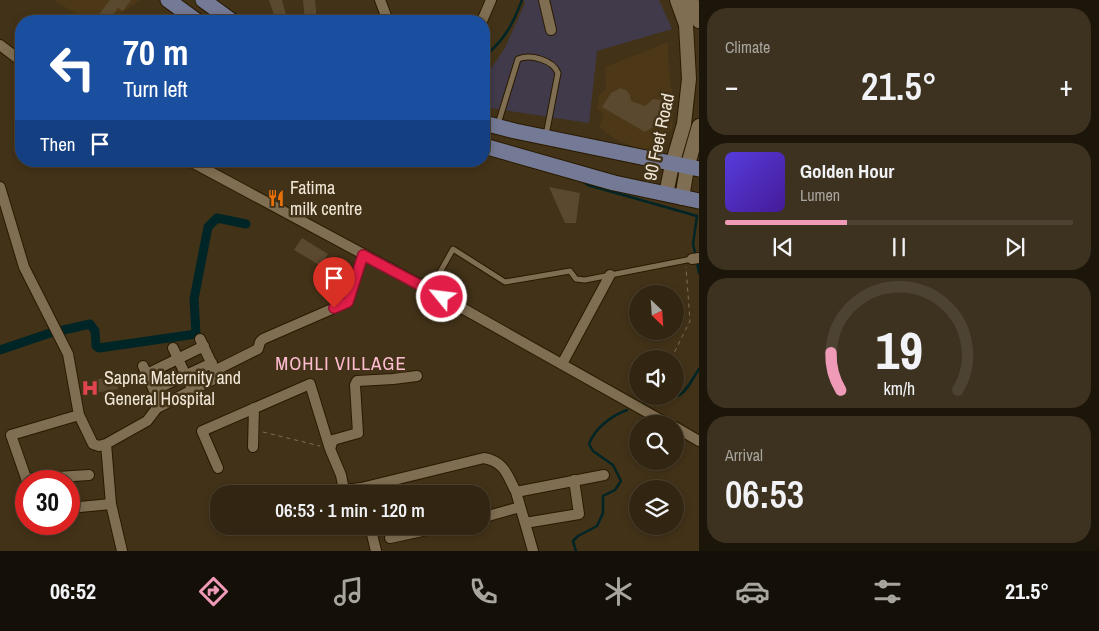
<!DOCTYPE html>
<html lang="en">
<head>
<meta charset="utf-8">
<style>
  body { margin:0; font-family:"Archivo Narrow",sans-serif; background:#3d3220; color:#f1f3f6; height:100vh; display:flex; flex-direction:column; font-size:19px; white-space:nowrap }
  * { box-sizing:border-box; margin:0 }
  p { font-size:16px; color:#a8a59f }
  .icon { flex:none; width:28px; height:28px; fill:none; stroke:currentColor; stroke-width:2; stroke-linecap:round; stroke-linejoin:round }
  .map { position:relative; flex:1; overflow:hidden }
  .sheet { display:flex; flex-direction:column; gap:8px; padding:8px; background:#1c150a; width:400px }
  .sheet>* { flex:none }
  .hud { position:absolute; left:15px; top:15px; width:475px; height:152px; border-radius:20px; box-shadow:0 2px 8px #0003,0 0 0 1px #4d4332; background:#1a4fa0; color:#fff; overflow:hidden }
  .needle { width:32px; rotate:155deg }
  .controls { position:absolute; left:629px; top:285px; display:grid; gap:10px }
  .controls a { display:grid; place-items:center; width:55px; height:55px; border-radius:50%; background:#322612; box-shadow:0 2px 8px #0003,0 0 0 1px #4d4332; font-size:25px }
  .speed { position:absolute; left:15px; top:470px; display:flex; gap:10px; font-size:25px; font-weight:700; text-align:center }
  .speed>* { display:grid; place-content:center; width:65px; height:65px; border-radius:50%; background:#322612; box-shadow:0 2px 8px #0003,0 0 0 1px #4d4332; line-height:1 }
  .speed .limit { border:8px solid #d22; background:#fff; color:#111 }
  .pin { position:absolute; display:grid; place-items:center; width:42px; height:42px; color:#fff; margin:-51px -21px; border-radius:50% 50% 50% 0; rotate:-45deg; box-shadow:0 0 5px #0007 }
  .pin .icon { rotate:45deg }
  .me { position:absolute; width:55px; margin:-28px; rotate:299deg; stroke-linejoin:round; filter:drop-shadow(0 0 4px #0008) }
  .turn { display:flex; align-items:center; gap:18px; height:105px; padding:0 25px; font-size:22px }
  .turn .icon { width:65px; height:65px; stroke-width:2.5 }
  .turn b { display:block; font-size:35px; line-height:42px }
  .then { display:flex; align-items:center; height:48px; padding:0 25px; background:#0003; gap:10px; font-size:19px }
  .big { font-size:38px; font-weight:600; line-height:1.1 }
  .sheet .tile { flex:1; display:flex; flex-direction:column; justify-content:center; gap:8px; min-width:0; padding:0 18px; border-radius:20px; background:#3d3220 }
  .sheet .dial { align-items:center; gap:0 }
  .dial svg { height:130px; overflow:visible; fill:none; stroke:#4d4332; stroke-width:7; stroke-linecap:round; text-anchor:middle }
  .dial text { fill:#f1f3f6; stroke:none }
  .song { display:flex; align-items:center; gap:15px }
  .cover { width:60px; height:60px; border-radius:8px; background:linear-gradient(135deg,hsl(250 70% 55%),hsl(260 70% 35%)) }
  .played { height:5px; border-radius:2px; background:linear-gradient(90deg,#ef9ab7 35%,#4d4332 35%) }
  .keys { display:flex; justify-content:space-around; direction:ltr }
  .heat { display:flex; justify-content:space-between; align-items:center; font-size:28px; direction:ltr }
  .trip { position:absolute; left:210px; top:485px; width:280px; height:50px; border-radius:20px; background:#322612; box-shadow:0 2px 8px #0003,0 0 0 1px #4d4332; font-weight:600; line-height:50px; text-align:center }
  .menu { display:flex; height:80px; justify-content:space-around; align-items:center; background:#140f07; color:#a8a59f }
  .menu .icon { width:35px; height:35px }
  .menu .on { color:#ef9ab7 }
  .menu b { font-size:22px; color:#f1f3f6 }
  main { display:flex; flex:1; min-height:0 }
  .map>svg:first-child { display:block }
</style>
</head>
<body>
<main>
<div class="map">
<svg width="699" height="551" viewBox="0 0 699 551">
  <rect width="100%" height="100%" fill="#423218"/>
  <!-- built -->
  <path fill="#4c3816" d="M54 0H140L111 21H87Z
    M668 42 669 71 674 106 672 129 645 151 615 139 599 127 604 114 597 109 599 96 606 89 605 67Z"/>
  <!-- industrial -->
  <path fill="#403a4b" d="M524 0H659L672 29 597 51 589 123 484 107V79L505 48 525 3Z"/>
  <g fill="none" stroke-linecap="round" stroke-linejoin="round">
    <!-- stream -->
    <path stroke="#002526" stroke-width="2.5" d="M484 57C505 39 512 26 522 0
      M582 181 588 185 697 216 693 244 696 257
      M697 262 699 273
      M654 400C685 398 683 394 699 369
      M644 403 648 401
      M576 551 573 541 578 536 597 526 603 513V496L615 490 621 481 613 465 593 451 589 444C595 428 611 416 627 410"/>
    <!-- canal -->
    <path stroke="#002526" stroke-width="9" d="M0 350 50 333 90 324 95 331 96 346 99 348 196 334 194 299 208 227 217 218 246 224"/>
  </g>
  <!-- building -->
  <path fill="#5a492f" d="M110 0H131L123 11 118 8 108 21H94Z
    M269 0H282L287 18 276 21Z
    M303 0H315L317 21H305Z
    M620 88 626 90 630 95 631 101 645 106 653 99 661 100 669 105 671 112 662 122 645 132 602 107 611 93Z
    M549 187 580 193 576 223H565Z
    M302 238 328 254 321 266 294 250Z
    M116 376 118 389 95 393 93 380Z"/>
  <g fill="none" stroke-linecap="round" stroke-linejoin="round">
    <!-- lane casing -->
    <g stroke="#281a01" stroke-width="7">
      <path id="lane" d="M498 124 518 59C531 54 553 60 558 73L546 135
        M430 290 453 249 505 282 570 271 576 279 585 280 692 259"/>
    </g>
    <!-- street casing -->
    <g stroke="#281a01" stroke-width="12">
      <path id="street" d="M380 0 388 21
        M544 0 551 30
        M482 21 491 0
        M0 45 21 61
        M190 161 430 290 668 424
        M0 187 24 267 68 354 79 415 93 444 99 446 106 444 111 504 122 551
        M692 259 699 258
        M173 348 193 391
        M562 364 610 275
        M143 366 161 406
        M216 370 258 349 260 342 263 339 348 302 363 255
        M147 374 204 346
        M154 390 212 363
        M675 427 699 441
        M106 444 147 421 157 408 218 377 200 339
        M253 447 254 408
        M330 449 333 440 358 433 355 385 357 381 393 379 417 376
        M218 468 202 431 310 384 330 449 341 475 344 490 361 488 484 458C505 462 507 475 516 492L604 475
        M26 479 89 475
        M27 481 11 435 79 415
        M516 492 525 523 579 514 574 480
        M69 508 111 504
        M481 518 520 507
        M525 523 533 551
        M370 526 376 551
        M390 538 445 526"/>
    </g>
    <!-- secondary casing -->
    <g stroke="#281a01" stroke-width="16">
      <path id="secondary" d="M691 0 699 21
        M666 194 672 165 684 124 689 79 686 25 677 0
        M682 198 687 168 699 126"/>
    </g>
    <!-- primary casing -->
    <g stroke="#281a01" stroke-width="17">
      <path id="primary" d="M168 0 197 21
        M203 0 232 21
        M484 123 515 131 699 169
        M484 146 614 183 699 201"/>
    </g>
    <!-- path -->
    <path stroke="#7d6f58" stroke-width="1" stroke-dasharray="4 4" stroke-linecap="butt" d="M671 359 690 321 686 267
      M648 403 652 396
      M263 432 320 446"/>
    <!-- lane -->
    <use href="#lane" stroke="#806e52" stroke-width="5"/>
    <!-- street -->
    <use href="#street" stroke="#806e52" stroke-width="10"/>
    <!-- secondary -->
    <use href="#secondary" stroke="#806e52" stroke-width="14"/>
    <!-- primary -->
    <use href="#primary" stroke="#747995" stroke-width="15"/>
  </g>
  <g fill="none" stroke-linecap="round" stroke-linejoin="round">
    <!-- route casing -->
    <g stroke="#92132f" stroke-width="12">
      <path id="route" d="M334 308 348 302 363 255 442 297"/>
    </g>
    <!-- route -->
    <use href="#route" stroke="#e11d48" stroke-width="9"/>
  </g>
  <!-- icons -->
  <defs>
    <g id="restaurant-bare" transform="scale(1.35)"><path d="M-5-6h1v4h1v-4h1v4h1v-4h1v5L-1.5 .5V6h-2V.5L-5-1ZM5-6V6H3V1.5H1.5Q1.5-4 5-6Z" fill="#e8710a" stroke="#423218" stroke-width="2.5" paint-order="stroke"/></g>
    <g id="hospital-bare" transform="scale(1.35)"><path d="M-5-5h3v3.5h4V-5h3V5h-3V1.5h-4V5h-3Z" fill="#e0444e" stroke="#423218" stroke-width="2.5" paint-order="stroke"/></g>
  </defs>
  <g fill-rule="evenodd">
    <use href="#restaurant-bare" x="276" y="198"/>
    <use href="#hospital-bare" x="90" y="388"/>
  </g>
  <g text-anchor="middle" stroke-width="5" stroke-linejoin="round" paint-order="stroke">
    <!-- street labels -->
    <g font-size="18" fill="#f1e7d7" stroke="#423218">
      <text transform="translate(659 137) rotate(-78)" y="6">90 Feet Road</text>
    </g>
    <!-- poi labels -->
    <g font-size="18" fill="#f1e7d7" stroke="#423218" text-anchor="start">
      <text x="290" y="194">Fatima<tspan x="290" dy="21">milk centre</tspan></text>
      <text x="104" y="384">Sapna Maternity and<tspan x="104" dy="21">General Hospital</tspan></text>
    </g>
    <!-- neighbourhood labels -->
    <g font-size="19" letter-spacing="1" fill="#ffbdd2" stroke="#423218">
      <text x="341" y="370">MOHLI VILLAGE</text>
    </g>
  </g>
</svg>
<div class="controls">
<a><svg class="needle" viewBox="-14 -14 28 28"><path d="M0-13l5 13h-10z" fill="#e53935"/><path d="M0 13l5-13h-10z" fill="#a8a59f"/></svg></a>
<a><svg class="icon" aria-label="sound" viewBox="0 0 24 24"><path d="M4 9h4l5-4v14l-5-4H4zM17 9q2 3 0 6"/></svg></a>
<a><svg class="icon" aria-label="search" viewBox="0 0 24 24"><circle cx="10" cy="10" r="6"/><path d="M15 15l6 6"/></svg></a>
<a><svg class="icon" aria-label="layers" viewBox="0 0 24 24"><path d="M12 4l9 5-9 5-9-5zM3 14l9 5 9-5"/></svg></a>
</div>
<div class="speed"><div class="limit">30</div></div>
<div class="pin" style="left:334px;top:308px;background:#d93025"><svg class="icon" aria-label="arrive" viewBox="0 0 24 24"><path d="M6 21V4h12l-3 4 3 4H6"/></svg></div>
<svg class="me" style="left:442px;top:297px" viewBox="-20 -20 40 40"><circle r="17" fill="#e11d48" stroke="#fff" stroke-width="3"/><path d="M0-11L8 9 0 5-8 9z" fill="#fff"/></svg>
<div class="trip">06:53 · 1 min · 120 m</div>
<div class="hud">
<div class="turn"><svg class="icon" aria-label="left" viewBox="0 0 24 24"><path d="M17 20v-9H6M10 6l-5 5 5 5"/></svg><div><b>70 m</b>Turn left</div></div>
<div class="then">Then<svg class="icon" aria-label="arrive" viewBox="0 0 24 24"><path d="M6 21V4h12l-3 4 3 4H6"/></svg></div>
</div>
</div>
<section class="sheet">
<div class="tile"><p>Climate</p>
<div class="heat"><a>−</a><b class="big">21.5°</b><a>+</a></div>
</div>
<div class="tile">
<div class="song"><i class="cover"></i><div><b>Golden Hour</b><p>Lumen</p></div></div>
<div class="played"></div>
<div class="keys"><svg class="icon" aria-label="previous" viewBox="0 0 24 24"><path d="M18 5L8 12l10 7zM5 5v14"/></svg><svg class="icon" aria-label="pause" viewBox="0 0 24 24"><path d="M8 5v14M16 5v14"/></svg><svg class="icon" aria-label="next" viewBox="0 0 24 24"><path d="M6 5l10 7-10 7zM19 5v14"/></svg></div>
</div>
<div class="tile dial"><svg viewBox="0 0 100 80">
<path d="M14 69A42 42 0 1 1 86 69"/>
<path d="M14 69A42 42 0 0 1 8 46" stroke="#ef9ab7"/>
<text x="50" y="56" font-size="32" font-weight="700">19</text>
<text x="50" y="72" font-size="11">km/h</text>
</svg></div>
<div class="tile"><p>Arrival</p><b class="big">06:53</b></div>
</section>
</main>
<nav class="menu">
<b>06:52</b>
<svg class="icon on" aria-label="directions" viewBox="0 0 24 24"><path d="M12 3l9 9-9 9-9-9zM9 14v-3h6M13 9l2 2-2 2"/></svg>
<svg class="icon" aria-label="music" viewBox="0 0 24 24"><path d="M9 18V5l10-2v13"/><circle cx="6" cy="18" r="3"/><circle cx="16" cy="16" r="3"/></svg>
<svg class="icon" aria-label="phone" viewBox="0 0 24 24"><path d="M5 4h4l2 5-3 2q2 4 5 5l2-3 5 2v4C11 20 4 13 5 4z"/></svg>
<svg class="icon" aria-label="climate" viewBox="0 0 24 24"><path d="M12 3v18M4 7l16 10M4 17L20 7"/></svg>
<svg class="icon" aria-label="car" viewBox="0 0 24 24"><path d="M5 17H2v-5l4-1 3-4h7l3 4 3 1v5h-3M9 17h6M6 11h13"/><circle cx="7" cy="17" r="2"/><circle cx="17" cy="17" r="2"/></svg>
<svg class="icon" aria-label="filters" viewBox="0 0 24 24"><path d="M4 7h16M4 17h16"/><circle cx="9" cy="7" r="2"/><circle cx="15" cy="17" r="2"/></svg>
<b>21.5°</b>
</nav>
</body>
</html>
